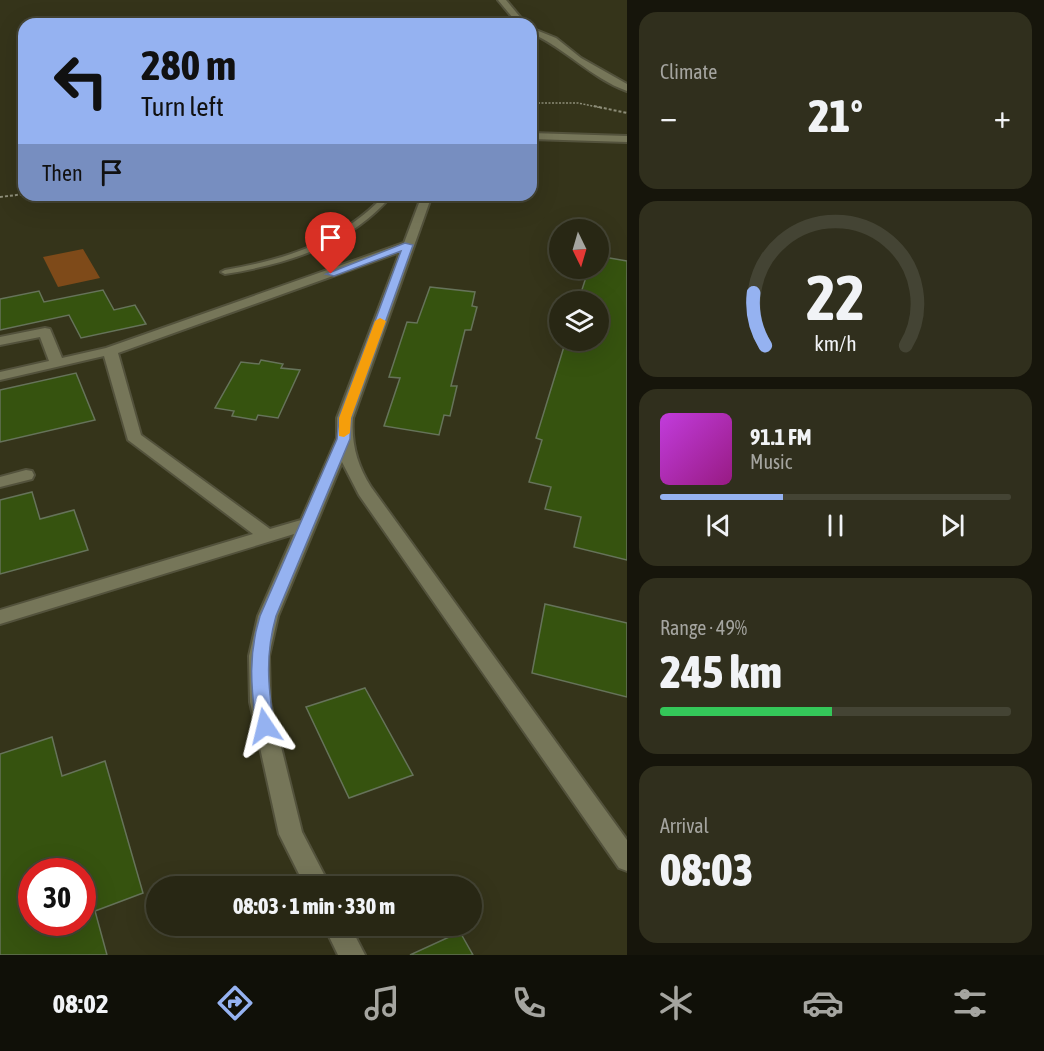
<!DOCTYPE html>
<html lang="en">
<head>
<meta charset="utf-8">
<style>
  body { margin:0; font-family:"Asap Condensed",sans-serif; background:#302f1d; color:#f1f3f6; height:100vh; display:flex; flex-direction:column; font-size:22px; white-space:nowrap }
  * { box-sizing:border-box; margin:0 }
  p { font-size:20px; color:#a5a5a0 }
  .icon { flex:none; width:33px; height:33px; fill:none; stroke:currentColor; stroke-width:2; stroke-linecap:round; stroke-linejoin:round }
  .map { position:relative; flex:1; overflow:hidden }
  .sheet { display:flex; flex-direction:column; gap:12px; padding:12px; background:#16150b; width:417px }
  .sheet>* { flex:none }
  .top-card { position:absolute; left:18px; top:18px; width:519px; height:183px; border-radius:18px; box-shadow:0 6px 24px #0002,0 0 0 2px #444434; background:#95b2f1; color:#111; overflow:hidden }
  .needle { width:39px; rotate:175deg }
  .fabs { position:absolute; left:549px; top:219px; display:grid; gap:12px }
  .fabs a { display:grid; place-items:center; width:60px; height:60px; border-radius:50%; background:#282714; box-shadow:0 6px 24px #0002,0 0 0 2px #444434; font-size:30px }
  .speed { position:absolute; left:18px; top:858px; display:flex; gap:12px; font-size:30px; font-weight:700; text-align:center }
  .speed>* { display:grid; place-content:center; width:78px; height:78px; border-radius:50%; background:#282714; box-shadow:0 6px 24px #0002,0 0 0 2px #444434; line-height:1 }
  .speed .limit { border:9px solid #d22; background:#fff; color:#111 }
  .pin { position:absolute; display:grid; place-items:center; width:51px; height:51px; color:#fff; margin:-62px -26px; border-radius:50% 50% 50% 0; rotate:-45deg; box-shadow:0 0 6px #0007 }
  .pin .icon { rotate:45deg }
  .me { position:absolute; width:66px; margin:-33px; rotate:350deg; stroke-linejoin:round; filter:drop-shadow(0 0 4px #0008) }
  .turn { display:flex; align-items:center; gap:21px; height:126px; padding:0 24px; font-size:27px }
  .turn .icon { width:78px; height:78px; stroke-width:2.5 }
  .turn b { display:block; font-size:42px; line-height:51px }
  .then { display:flex; align-items:center; height:57px; padding:0 24px; background:#0003; gap:12px; font-size:22px }
  .big { font-size:45px; font-weight:800; line-height:1.1 }
  .sheet .tile { flex:1; display:flex; flex-direction:column; justify-content:center; gap:9px; min-width:0; padding:0 21px; border-radius:18px; background:#302f1d }
  .sheet .dial { align-items:center; gap:0 }
  .dial svg { height:156px; overflow:visible; fill:none; stroke:#444434; stroke-width:7; stroke-linecap:round; text-anchor:middle }
  .dial text { fill:#f1f3f6; stroke:none }
  .song { display:flex; align-items:center; gap:18px }
  .cover { width:72px; height:72px; border-radius:9px; background:linear-gradient(135deg,hsl(290 70% 55%),hsl(310 70% 35%)) }
  .played { height:6px; border-radius:3px; background:linear-gradient(90deg,#95b2f1 35%,#444434 35%) }
  .keys { display:flex; justify-content:space-around; direction:ltr }
  .heat { display:flex; justify-content:space-between; align-items:center; font-size:33px; direction:ltr }
  .charge { height:9px; border-radius:4px; background:linear-gradient(90deg,#34c759 49%,#444434 0) }
  .trip { position:absolute; left:146px; top:876px; width:336px; height:60px; border-radius:30px; background:#282714; box-shadow:0 6px 24px #0002,0 0 0 2px #444434; font-weight:800; line-height:60px; text-align:center }
  .tab-bar { display:flex; height:96px; justify-content:space-around; align-items:center; background:#101008; color:#a5a5a0 }
  .tab-bar .icon { width:42px; height:42px }
  .tab-bar .active { color:#95b2f1 }
  .tab-bar b { font-size:27px; color:#f1f3f6 }
  main { display:flex; flex:1; min-height:0 }
  .map>svg:first-child { display:block }
</style>
</head>
<body>
<main>
<div class="map">
<svg width="627" height="955" viewBox="0 0 627 955">
  <rect width="100%" height="100%" fill="#35341a"/>
  <!-- green -->
  <path fill="#7e4a19" d="M83 249 100 278 58 287 43 257Z"/>
  <!-- building -->
  <path fill="#36530f" stroke="#66735a" stroke-width="1.5" fill-rule="evenodd" d="M598 256 627 261V560L574 547 581 517 545 509 551 487 529 482 542 440 536 438 566 340H598V302H578L589 268H598Z
    M430 287 475 292 472 306 477 307 471 330H465L451 386H457L450 416 444 415 439 435 384 426 400 378 389 377 407 322 417 323Z
    M103 290 114 310 135 305 146 324 81 338 69 315 0 330V299L39 291 44 302Z
    M261 360 283 364 281 368 300 370 278 418 258 415 256 420 232 416 234 411 215 408 241 362 259 364Z
    M76 373 95 420 0 442V390Z
    M32 492 40 519 74 510 88 550 0 574V500Z
    M545 604 627 623V697L532 673Z
    M365 688 413 775 349 798 306 707Z
    M52 737 62 776 105 761 143 893 95 911 107 955H0V754ZM32 872H82V922H32Z
    M460 932 473 955H410Z"/>
  <g fill="none" stroke-linecap="round" stroke-linejoin="round">
    <!-- service casing -->
    <g stroke="#53523c" stroke-width="4">
      <path id="service" d="M385 195H392C350 245 287 264 225 274L221 272 225 270C288 259 340 242 385 195Z"/>
    </g>
    <!-- minor casing -->
    <g stroke="#53523c" stroke-width="4">
      <path id="minor" d="M498 0H506L526 24H518Z
        M531 28 556 38 581 58 627 84V91C591 78 565 48 531 33Z
        M531 133 627 136V142L531 139Z
        M422 195H432L353 418C351 443 357 465 371 487L627 840V871L619 868 359 495 342 462 278 616 269 656 270 702 302 832 330 886H305L279 834 250 702 249 656 258 616 294 534 0 624V610L253 534 128 440 104 356 0 380V372L49 361 40 337 0 345V337L45 328 50 329 62 358 106 348 404 243ZM400 252 337 418V438L301 520 270 529 141 435 118 353Z
        M26 470 32 471 34 475 32 479 0 487V477Z
        M324 926H350L365 955H338Z"/>
    </g>
    <!-- path-far1 -->
    <path stroke="#8d8d78" stroke-width="1.5" stroke-dasharray="2 1.5" stroke-linecap="butt" d="M531 103H578L602 108"/>
    <!-- path -->
    <path stroke="#8d8d78" stroke-width="2" stroke-dasharray="3 2" stroke-linecap="butt" d="M594 106 627 113
      M0 197 24 194"/>
    <!-- service -->
    <use href="#service" fill="#767659" fill-rule="evenodd"/>
    <!-- minor -->
    <use href="#minor" fill="#767659" fill-rule="evenodd"/>
  </g>
  <!-- route -->
  <path fill="#95b2f1" stroke="#61749d" stroke-width="1.5" d="M405 243 413 245 351 418 350 439 276 616C265 655 268 686 274 726L271 731 265 733 259 731 256 726C251 686 248 655 260 616L337 439 339 418 401 251 334 276 326 274Z"/>
  <!-- slow -->
  <path fill="#f59e0b" d="M380 318 386 321 351 418 350 433 344 437 339 436V418L375 321Z"/>
</svg>
<div class="fabs">
<a><svg class="needle" viewBox="-14 -14 28 28"><path d="M0-13l5 13h-10z" fill="#e53935"/><path d="M0 13l5-13h-10z" fill="#a5a5a0"/></svg></a>
<a><svg class="icon" aria-label="layers" viewBox="0 0 24 24"><path d="M12 4l9 5-9 5-9-5zM3 14l9 5 9-5"/></svg></a>
</div>
<div class="speed"><div class="limit">30</div></div>
<div class="pin" style="left:331px;top:274px;background:#d93025"><svg class="icon" aria-label="arrive" viewBox="0 0 24 24"><path d="M6 21V4h12l-3 4 3 4H6"/></svg></div>
<svg class="me" style="left:265px;top:726px" viewBox="-20 -20 40 40"><path d="M0-17L14 15 0 8-14 15z" fill="#95b2f1" stroke="#fff" stroke-width="4"/></svg>
<div class="trip">08:03 · 1 min · 330 m</div>
<div class="top-card">
<div class="turn"><svg class="icon" aria-label="left" viewBox="0 0 24 24"><path d="M17 20v-9H6M10 6l-5 5 5 5"/></svg><div><b>280 m</b>Turn left</div></div>
<div class="then">Then<svg class="icon" aria-label="arrive" viewBox="0 0 24 24"><path d="M6 21V4h12l-3 4 3 4H6"/></svg></div>
</div>
</div>
<section class="sheet">
<div class="tile"><p>Climate</p>
<div class="heat"><a>−</a><b class="big">21°</b><a>+</a></div>
</div>
<div class="tile dial"><svg viewBox="0 0 100 80">
<path d="M14 69A42 42 0 1 1 86 69"/>
<path d="M14 69A42 42 0 0 1 8 42" stroke="#95b2f1"/>
<text x="50" y="56" font-size="32" font-weight="700">22</text>
<text x="50" y="72" font-size="11">km/h</text>
</svg></div>
<div class="tile">
<div class="song"><i class="cover"></i><div><b>91.1 FM</b><p>Music</p></div></div>
<div class="played"></div>
<div class="keys"><svg class="icon" aria-label="previous" viewBox="0 0 24 24"><path d="M18 5L8 12l10 7zM5 5v14"/></svg><svg class="icon" aria-label="pause" viewBox="0 0 24 24"><path d="M8 5v14M16 5v14"/></svg><svg class="icon" aria-label="next" viewBox="0 0 24 24"><path d="M6 5l10 7-10 7zM19 5v14"/></svg></div>
</div>
<div class="tile"><p>Range · 49%</p><b class="big">245 km</b><div class="charge"></div></div>
<div class="tile"><p>Arrival</p><b class="big">08:03</b></div>
</section>
</main>
<nav class="tab-bar">
<b>08:02</b>
<svg class="icon active" aria-label="directions" viewBox="0 0 24 24"><path d="M12 3l9 9-9 9-9-9zM9 14v-3h6M13 9l2 2-2 2"/></svg>
<svg class="icon" aria-label="music" viewBox="0 0 24 24"><path d="M9 18V5l10-2v13"/><circle cx="6" cy="18" r="3"/><circle cx="16" cy="16" r="3"/></svg>
<svg class="icon" aria-label="phone" viewBox="0 0 24 24"><path d="M5 4h4l2 5-3 2q2 4 5 5l2-3 5 2v4C11 20 4 13 5 4z"/></svg>
<svg class="icon" aria-label="climate" viewBox="0 0 24 24"><path d="M12 3v18M4 7l16 10M4 17L20 7"/></svg>
<svg class="icon" aria-label="car" viewBox="0 0 24 24"><path d="M5 17H2v-5l4-1 3-4h7l3 4 3 1v5h-3M9 17h6M6 11h13"/><circle cx="7" cy="17" r="2"/><circle cx="17" cy="17" r="2"/></svg>
<svg class="icon" aria-label="filters" viewBox="0 0 24 24"><path d="M4 7h16M4 17h16"/><circle cx="9" cy="7" r="2"/><circle cx="15" cy="17" r="2"/></svg>
</nav>
</body>
</html>
